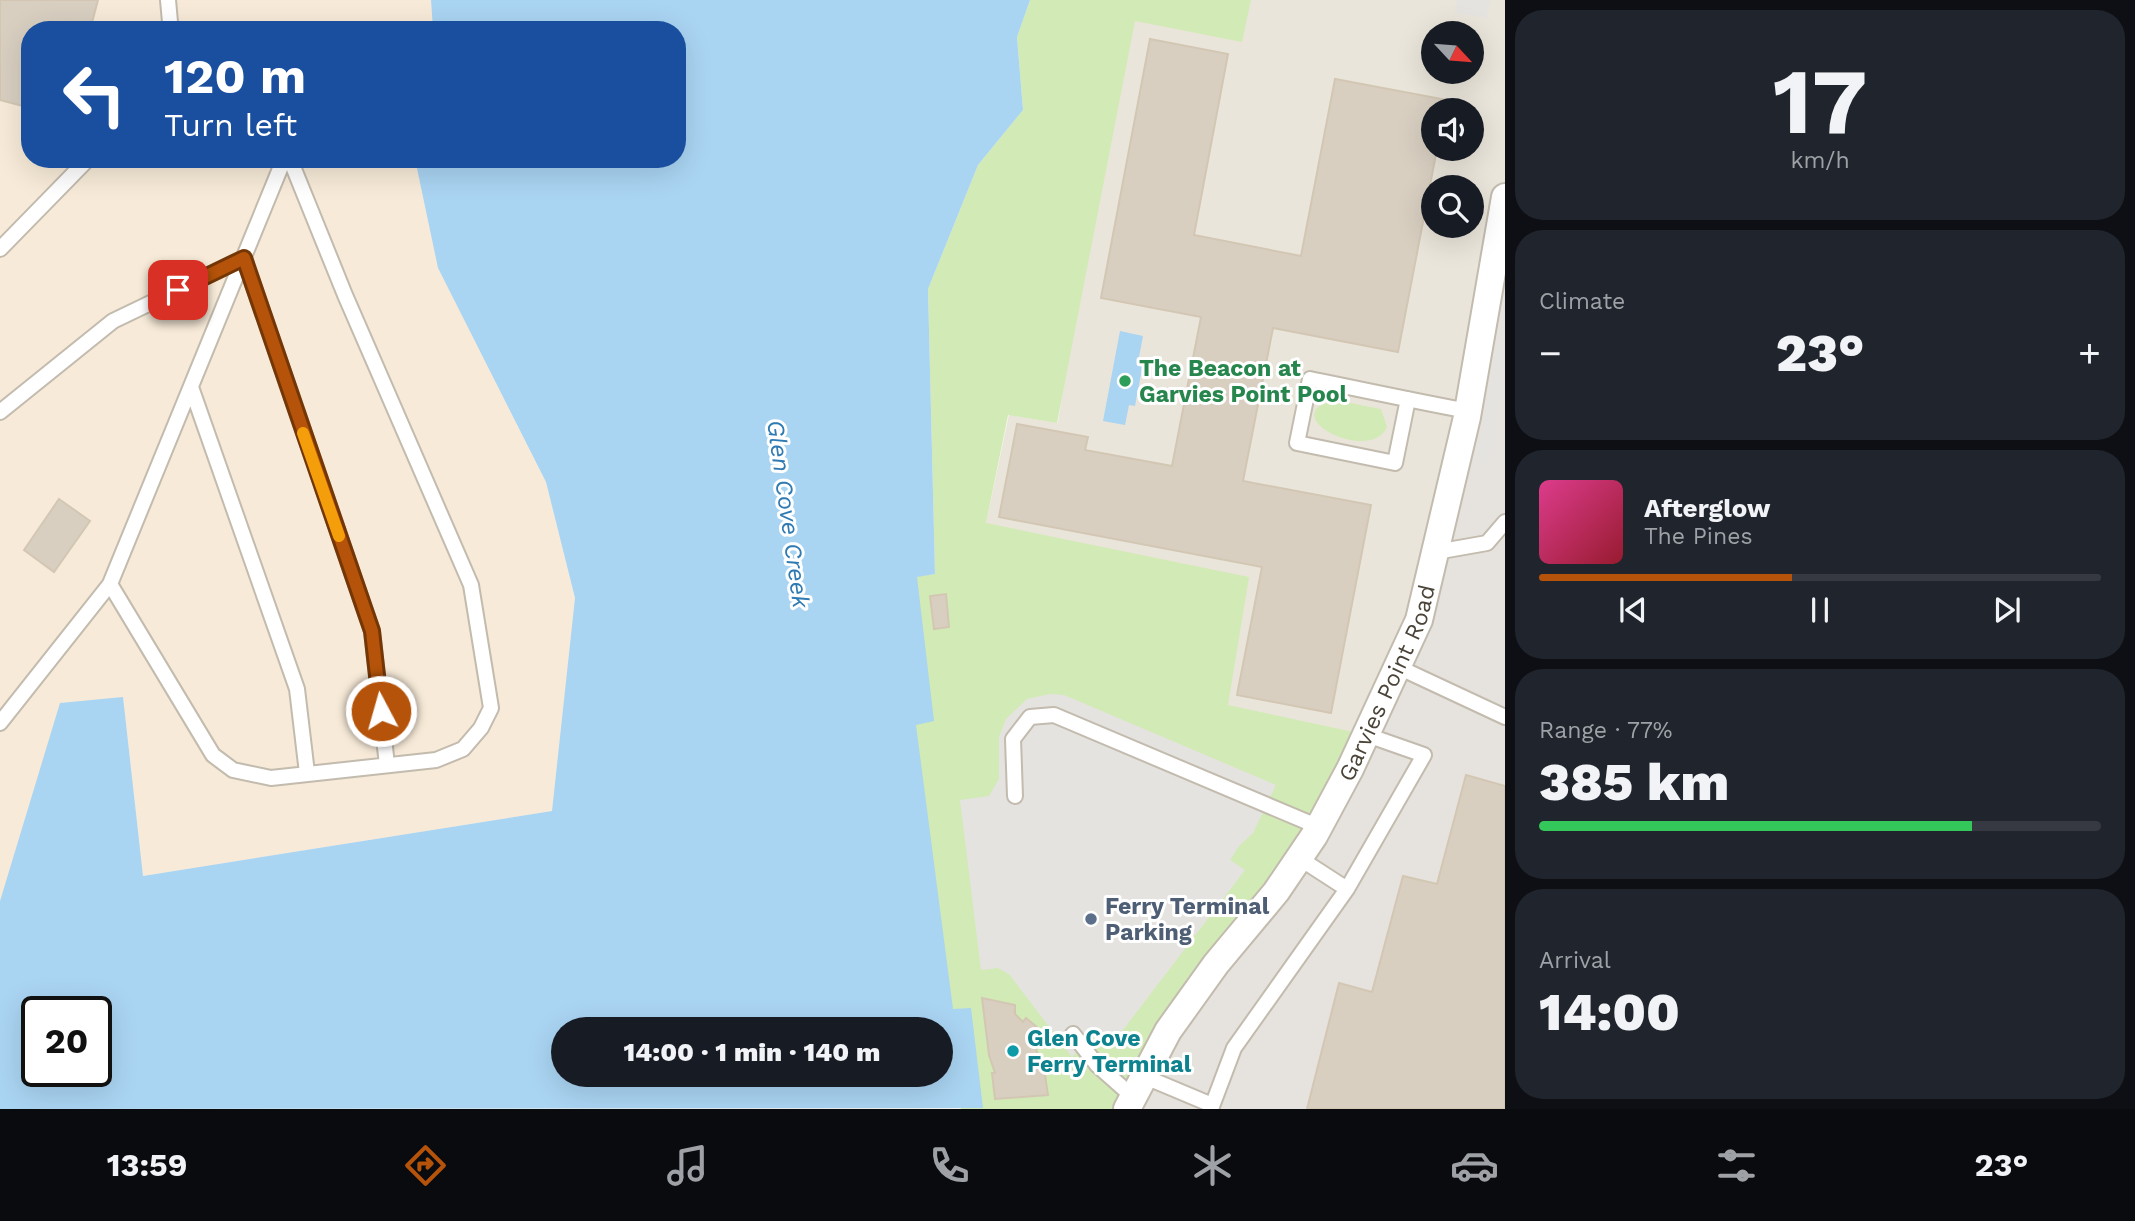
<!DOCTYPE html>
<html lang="en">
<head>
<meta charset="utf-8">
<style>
  body { margin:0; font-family:"Work Sans",sans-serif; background:#20242c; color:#f1f3f6; height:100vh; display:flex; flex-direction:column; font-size:26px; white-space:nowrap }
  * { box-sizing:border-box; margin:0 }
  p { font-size:23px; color:#9ea1a6 }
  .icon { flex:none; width:38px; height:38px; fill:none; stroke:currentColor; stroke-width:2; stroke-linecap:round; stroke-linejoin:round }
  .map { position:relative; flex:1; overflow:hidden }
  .details { display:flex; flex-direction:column; gap:10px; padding:10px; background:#0d0f14; width:630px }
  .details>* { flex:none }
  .guide { position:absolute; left:21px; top:21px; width:665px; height:147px; border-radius:28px; box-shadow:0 7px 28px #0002; background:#1a4fa0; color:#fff; overflow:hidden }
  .needle { width:46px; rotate:116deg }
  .fabs { position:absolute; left:1421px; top:21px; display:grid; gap:14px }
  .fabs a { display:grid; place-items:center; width:63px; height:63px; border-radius:50%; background:#171b24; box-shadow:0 7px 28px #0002; font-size:35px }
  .speed { position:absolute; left:21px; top:996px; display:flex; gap:14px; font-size:35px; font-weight:700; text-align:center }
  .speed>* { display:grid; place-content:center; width:91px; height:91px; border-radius:50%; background:#171b24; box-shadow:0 7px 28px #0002; line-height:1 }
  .speed .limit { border:4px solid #111; border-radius:10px; background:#fff; color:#111 }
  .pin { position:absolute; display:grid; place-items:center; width:60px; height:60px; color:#fff; margin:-30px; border-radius:14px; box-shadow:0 4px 10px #0006 }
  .me { position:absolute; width:77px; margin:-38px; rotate:354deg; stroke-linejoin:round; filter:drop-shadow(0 0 5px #0008) }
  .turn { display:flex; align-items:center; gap:24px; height:147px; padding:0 28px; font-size:32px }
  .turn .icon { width:91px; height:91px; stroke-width:2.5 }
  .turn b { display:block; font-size:49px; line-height:60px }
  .big { font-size:52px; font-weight:800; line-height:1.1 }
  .details .tile { flex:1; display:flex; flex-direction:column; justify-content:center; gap:10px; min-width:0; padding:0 24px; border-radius:28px; background:#20242c }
  .details .dial { align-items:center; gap:0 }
  .dial b { font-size:91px; line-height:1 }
  .song { display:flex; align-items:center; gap:21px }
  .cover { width:84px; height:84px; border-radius:10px; background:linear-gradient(135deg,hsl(330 70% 55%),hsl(350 70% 35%)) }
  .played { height:7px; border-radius:4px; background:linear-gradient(90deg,#b45309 45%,#363941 45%) }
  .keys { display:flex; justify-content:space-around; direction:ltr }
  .heat { display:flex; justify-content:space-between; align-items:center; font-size:38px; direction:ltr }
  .charge { height:10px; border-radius:5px; background:linear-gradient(90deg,#34c759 77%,#363941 0) }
  .trip { position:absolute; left:551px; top:1017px; width:402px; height:70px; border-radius:35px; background:#171b24; box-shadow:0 7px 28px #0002; font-weight:800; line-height:70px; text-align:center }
  .tab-bar { display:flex; height:112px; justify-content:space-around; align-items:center; background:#090b0e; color:#9ea1a6 }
  .tab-bar .icon { width:49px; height:49px }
  .tab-bar .on { color:#b45309 }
  .tab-bar b { font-size:32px; color:#f1f3f6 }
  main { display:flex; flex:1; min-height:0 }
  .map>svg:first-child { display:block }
</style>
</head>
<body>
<main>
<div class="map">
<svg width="1505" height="1109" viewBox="0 0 1505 1109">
  <rect width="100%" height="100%" fill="#f6f3ec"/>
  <!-- residential -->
  <path fill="#eae5da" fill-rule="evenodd" d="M1120 0H1505V200L1460 465 1367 735 911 707 986 523 1009 415 1058 423ZM1433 33H1472V72H1433ZM1433 110H1472V149H1433ZM1433 187H1472V226H1433Z"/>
  <!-- commercial -->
  <path fill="#f7ead8" d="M0 0H431L433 30H30V159H415L438 268 546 482 575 599 552 811 143 876 123 698 61 703 0 901Z"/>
  <!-- industrial -->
  <path fill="#e6e2dd" d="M1505 200V1109H1130L1422 620Z"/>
  <!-- green -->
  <path fill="#d2eab5" d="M1030 0H1251L1242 42 1135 21 1057 423 1008 415 986 523 1249 577 1228 705 1367 735 1130 1109H961L897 579 935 574 928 289 978 165 1023 110 1017 37Z
    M1335 400 1381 409 1387 427C1371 465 1272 415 1335 400Z"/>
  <!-- parking -->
  <path fill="#e5e3e0" d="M1456 0H1491L1487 18 1455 13Z
    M1505 303V377L1489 464 1476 462Z
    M1050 694 1064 695 1276 785 1253 833 1239 846 1230 860 1245 870 1113 1043 1095 1030 1072 1057 1009 974 998 968 981 970 960 800 989 796 999 779V737L1006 719 1027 699Z"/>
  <!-- water -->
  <path fill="#a9d4f2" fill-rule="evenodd" d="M431 0H1030L1017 37 1023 110 978 165 928 289 935 574 917 577 934 721 916 725 953 1009 971 1008 983 1108 0 1109V901L60 703 123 697 143 876 552 811 575 598 546 482 438 268 415 159H677V30H433ZM37 1012H96V1071H37ZM564 1029H942V1074H564Z
    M1120 331 1143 336 1139 357 1144 358 1135 406 1129 405 1125 425 1103 421Z"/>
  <!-- building -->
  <path fill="#d8cfc1" stroke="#d3c7b4" stroke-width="2" d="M0 0H98L90 30H30V108L0 100Z
    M1150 39 1228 54 1194 235 1301 256 1335 79 1447 100 1445 110H1433V149H1437L1398 352 1273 328 1243 481 1371 505 1331 713 1237 695 1262 567 999 517 1017 424 1088 437 1085 450 1172 466 1201 317 1101 298Z
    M59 499 90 521 54 572 24 550Z
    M946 594 949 627 934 629 930 596Z
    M1466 775 1505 786V1109H1307L1339 983 1372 992 1403 876 1437 884Z
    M982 998 1015 1005V1014L1023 1022 1026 1018 1039 1029 1036 1033 1039 1046 1036 1047 1040 1068H1044L1048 1095 995 1099 992 1073H995L989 1055Z"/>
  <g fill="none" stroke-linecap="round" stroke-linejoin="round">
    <!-- lane casing -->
    <g stroke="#c2bbae" stroke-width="18">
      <path id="lane" d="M168 30 170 22 168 0
        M284 159 110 584 213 755 233 770 271 778 436 760 463 749 481 728 491 708 471 585 345 295 290 159
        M0 249 88 159
        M191 387 297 689 307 773
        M1408 399 1395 463 1297 443 1310 379C1363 390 1415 401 1468 411
        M0 412 113 321 244 258 372 631 387 765
        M1436 552 1487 543 1505 522
        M1398 667 1505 717
        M0 723 110 584
        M1015 796 1013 739 1030 717 1054 715 1319 827
        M1299 858 1347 889
        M1073 1034 1097 1065 1132 1096
        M1143 1076 1212 1105
        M1211 1109 1234 1048 1347 889 1424 755 1367 735"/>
    </g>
    <!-- street casing -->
    <g stroke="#c2bbae" stroke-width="30">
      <g id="street">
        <path id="s1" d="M1127 1109 1168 1031 1216 964 1276 892 1314 836 1350 769 1419 620 1467 417 1505 197"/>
      </g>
    </g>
    <!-- lane -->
    <use href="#lane" stroke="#fff" stroke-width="14"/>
    <!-- street -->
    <use href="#street" stroke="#fff" stroke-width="26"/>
  </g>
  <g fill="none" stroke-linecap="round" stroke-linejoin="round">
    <!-- route casing -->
    <g stroke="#753606" stroke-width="18">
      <path id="route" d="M178 290 244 258 372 631 381 711"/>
    </g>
    <!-- route -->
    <use href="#route" stroke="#b45309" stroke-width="12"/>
    <!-- slow -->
    <path stroke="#f59e0b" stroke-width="12" d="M303 433 339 536"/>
  </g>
  <!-- markers -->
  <circle fill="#2e9e5b" stroke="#fff" stroke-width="2.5" cx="1125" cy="381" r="7"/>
  <circle fill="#5c6f8a" stroke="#fff" stroke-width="2.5" cx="1091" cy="919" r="7"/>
  <circle fill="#0f9aa8" stroke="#fff" stroke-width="2.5" cx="1013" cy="1051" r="7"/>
  <g text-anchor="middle" stroke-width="6" stroke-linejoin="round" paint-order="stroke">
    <!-- leisure labels -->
    <g font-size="23" font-weight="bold" fill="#27864d" stroke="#fff" text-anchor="start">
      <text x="1139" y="376">The Beacon at<tspan x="1139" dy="26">Garvies Point Pool</tspan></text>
    </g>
    <!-- street labels -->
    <g font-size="23" fill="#4b4439" stroke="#fff">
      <text dy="8" stroke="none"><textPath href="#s1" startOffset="502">Garvies Point Road</textPath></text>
    </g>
    <!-- service labels -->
    <g font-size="23" font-weight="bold" fill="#4e5e75" stroke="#fff" text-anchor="start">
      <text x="1105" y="914">Ferry Terminal<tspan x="1105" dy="26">Parking</tspan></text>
    </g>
    <!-- culture labels -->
    <g font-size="23" font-weight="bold" fill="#0d838f" stroke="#fff" text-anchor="start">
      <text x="1027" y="1046">Glen Cove<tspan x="1027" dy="26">Ferry Terminal</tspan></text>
    </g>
    <!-- water labels -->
    <g font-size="24" font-style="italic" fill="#2e7ab2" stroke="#fff">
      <text transform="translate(788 514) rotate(82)" y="8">Glen Cove Creek</text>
    </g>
  </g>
</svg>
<div class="fabs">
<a><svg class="needle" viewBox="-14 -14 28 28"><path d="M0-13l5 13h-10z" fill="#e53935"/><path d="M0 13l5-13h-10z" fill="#9ea1a6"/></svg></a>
<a><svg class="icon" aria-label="sound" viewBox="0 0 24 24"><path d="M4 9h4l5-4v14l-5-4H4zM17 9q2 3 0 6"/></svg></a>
<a><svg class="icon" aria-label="search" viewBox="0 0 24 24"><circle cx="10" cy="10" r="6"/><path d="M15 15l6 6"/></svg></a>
</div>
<div class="speed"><div class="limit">20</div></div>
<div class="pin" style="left:178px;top:290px;background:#d93025"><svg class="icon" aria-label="arrive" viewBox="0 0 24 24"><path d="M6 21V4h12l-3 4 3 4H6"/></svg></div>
<svg class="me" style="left:381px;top:711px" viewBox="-20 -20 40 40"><circle r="17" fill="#b45309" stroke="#fff" stroke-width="3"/><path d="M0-11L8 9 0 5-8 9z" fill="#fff"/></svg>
<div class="trip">14:00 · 1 min · 140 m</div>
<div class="guide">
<div class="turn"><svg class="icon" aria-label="left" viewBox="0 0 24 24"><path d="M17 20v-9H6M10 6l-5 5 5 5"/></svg><div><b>120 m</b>Turn left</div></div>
</div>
</div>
<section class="details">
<div class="tile dial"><b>17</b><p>km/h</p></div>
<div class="tile"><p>Climate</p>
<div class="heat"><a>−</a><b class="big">23°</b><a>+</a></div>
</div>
<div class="tile">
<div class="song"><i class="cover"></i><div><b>Afterglow</b><p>The Pines</p></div></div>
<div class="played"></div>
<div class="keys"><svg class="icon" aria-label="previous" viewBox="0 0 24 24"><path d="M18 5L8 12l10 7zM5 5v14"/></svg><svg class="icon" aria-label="pause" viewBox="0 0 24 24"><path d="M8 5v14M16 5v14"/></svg><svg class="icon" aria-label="next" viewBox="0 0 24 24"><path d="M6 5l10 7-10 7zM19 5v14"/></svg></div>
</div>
<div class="tile"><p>Range · 77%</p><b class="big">385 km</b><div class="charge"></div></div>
<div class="tile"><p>Arrival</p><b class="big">14:00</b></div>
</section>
</main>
<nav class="tab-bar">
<b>13:59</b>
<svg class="icon on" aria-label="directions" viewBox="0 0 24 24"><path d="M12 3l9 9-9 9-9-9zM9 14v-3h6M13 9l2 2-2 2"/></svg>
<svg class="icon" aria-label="music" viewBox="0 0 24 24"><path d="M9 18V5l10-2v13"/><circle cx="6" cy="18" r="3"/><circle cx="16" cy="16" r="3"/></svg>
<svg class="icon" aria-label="phone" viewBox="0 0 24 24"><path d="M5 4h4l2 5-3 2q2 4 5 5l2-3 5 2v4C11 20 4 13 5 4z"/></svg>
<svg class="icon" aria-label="climate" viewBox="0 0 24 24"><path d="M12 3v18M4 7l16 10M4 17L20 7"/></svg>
<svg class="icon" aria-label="car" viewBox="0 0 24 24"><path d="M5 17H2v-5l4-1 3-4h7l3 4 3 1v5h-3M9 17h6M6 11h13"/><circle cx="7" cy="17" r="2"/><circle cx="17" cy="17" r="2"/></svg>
<svg class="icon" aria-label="filters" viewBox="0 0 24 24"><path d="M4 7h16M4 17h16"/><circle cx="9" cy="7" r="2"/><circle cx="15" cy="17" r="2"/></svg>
<b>23°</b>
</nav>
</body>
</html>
